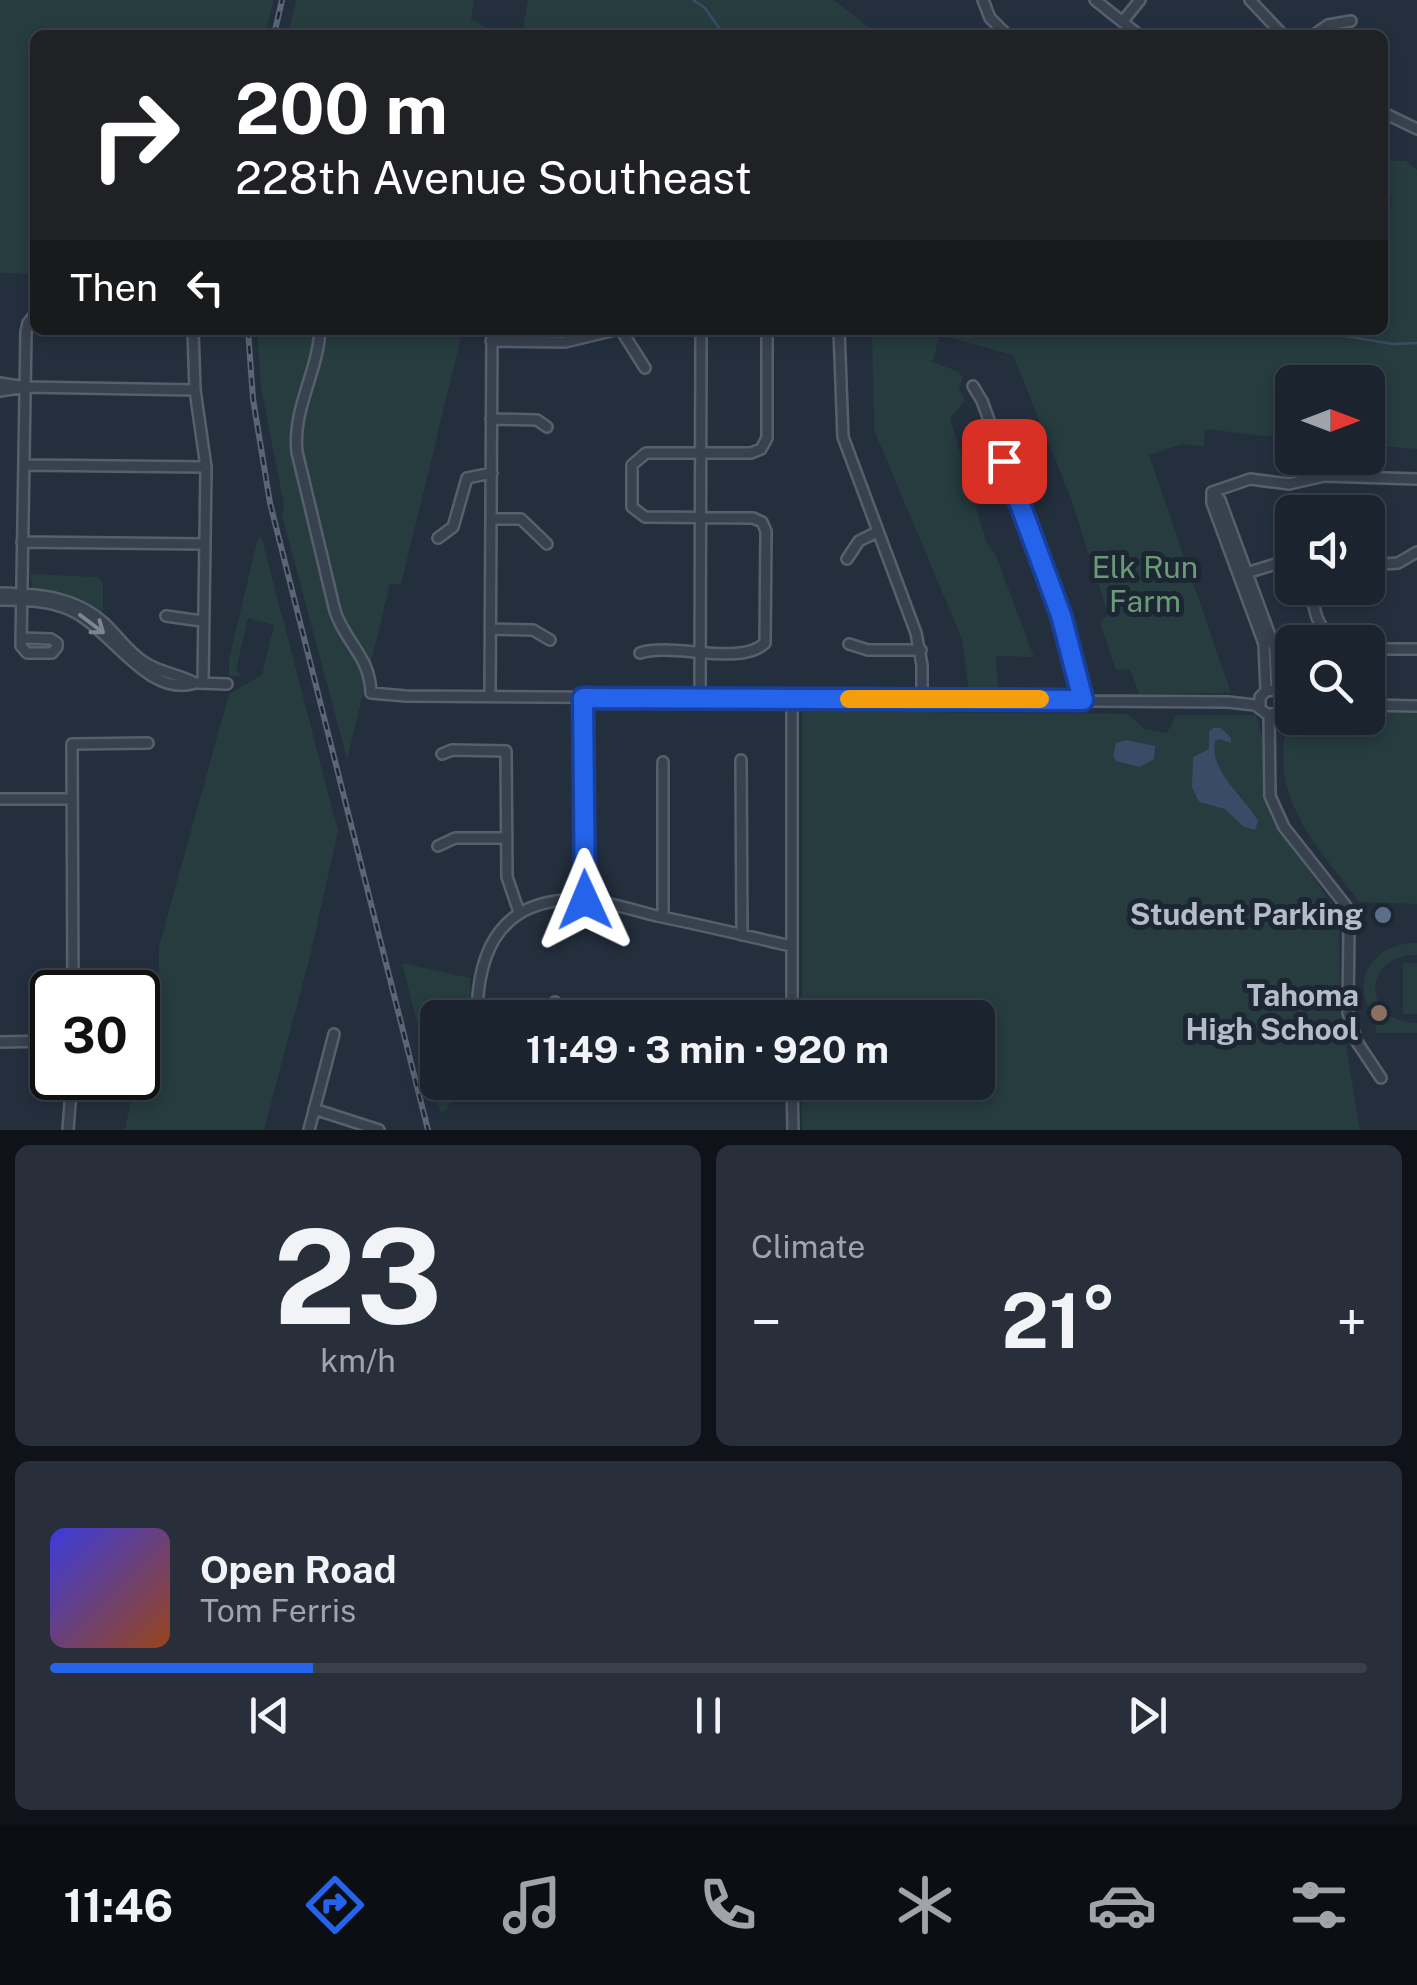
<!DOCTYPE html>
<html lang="en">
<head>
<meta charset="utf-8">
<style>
  body { margin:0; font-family:"Public Sans",sans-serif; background:#282f3a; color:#f1f3f6; height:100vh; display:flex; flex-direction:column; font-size:38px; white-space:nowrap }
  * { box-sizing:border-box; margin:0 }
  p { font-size:32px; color:#a0a4aa }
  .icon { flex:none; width:55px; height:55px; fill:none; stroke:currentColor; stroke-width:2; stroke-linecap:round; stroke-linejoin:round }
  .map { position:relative; height:1130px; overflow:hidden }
  .panel { display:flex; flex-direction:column; gap:15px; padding:15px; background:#0f1319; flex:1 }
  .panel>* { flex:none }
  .top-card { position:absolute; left:30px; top:30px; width:1358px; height:305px; border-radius:15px; box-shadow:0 5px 15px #0003,0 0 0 2px #39404a; background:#202124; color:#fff; overflow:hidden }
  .needle { width:65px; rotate:90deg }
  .controls { position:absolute; left:1275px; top:365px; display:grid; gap:20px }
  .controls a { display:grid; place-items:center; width:110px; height:110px; border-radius:15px; background:#1b232e; box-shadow:0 5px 15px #0003,0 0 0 2px #39404a; font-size:50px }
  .speed { position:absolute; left:30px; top:970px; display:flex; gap:20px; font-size:50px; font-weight:700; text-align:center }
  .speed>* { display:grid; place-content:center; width:130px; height:130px; border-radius:50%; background:#1b232e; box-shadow:0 5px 15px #0003,0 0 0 2px #39404a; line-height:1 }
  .speed .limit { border:5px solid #111; border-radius:15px; background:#fff; color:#111 }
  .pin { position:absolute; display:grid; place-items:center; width:85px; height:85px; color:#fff; margin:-42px; border-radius:20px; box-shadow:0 5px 15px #0006 }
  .me { position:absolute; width:110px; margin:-55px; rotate:359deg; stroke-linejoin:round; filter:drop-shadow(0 0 8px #0008) }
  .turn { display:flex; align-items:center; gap:35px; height:210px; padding:0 40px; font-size:45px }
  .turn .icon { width:130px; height:130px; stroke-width:2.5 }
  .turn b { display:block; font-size:70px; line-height:85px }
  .then { display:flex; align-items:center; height:95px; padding:0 40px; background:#0003; gap:20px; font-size:38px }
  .big { font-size:75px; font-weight:700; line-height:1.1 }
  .panel .card { flex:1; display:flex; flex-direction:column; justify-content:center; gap:15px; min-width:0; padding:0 35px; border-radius:15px; background:#282f3a }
  .panel .dial { align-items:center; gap:0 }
  .dial b { font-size:130px; line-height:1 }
  .song { display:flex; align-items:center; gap:30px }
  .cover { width:120px; height:120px; border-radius:15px; background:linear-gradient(135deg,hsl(240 70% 55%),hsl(20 70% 35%)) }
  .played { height:10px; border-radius:5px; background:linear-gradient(90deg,#2563eb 20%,#39404a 20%) }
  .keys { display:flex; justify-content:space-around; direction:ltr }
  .heat { display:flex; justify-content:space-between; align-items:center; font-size:55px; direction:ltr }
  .panel .tiles { flex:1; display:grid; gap:15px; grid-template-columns:1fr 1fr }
  .card:last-child { grid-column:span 2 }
  .trip { position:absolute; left:420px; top:1000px; width:575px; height:100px; border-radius:15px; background:#1b232e; box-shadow:0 5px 15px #0003,0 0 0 2px #39404a; font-weight:700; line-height:100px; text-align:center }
  .tabs { display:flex; height:160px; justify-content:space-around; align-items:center; background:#0b0e12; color:#a0a4aa }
  .tabs .icon { width:70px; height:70px }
  .tabs .active { color:#2563eb }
  .tabs b { font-size:45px; color:#f1f3f6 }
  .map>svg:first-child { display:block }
</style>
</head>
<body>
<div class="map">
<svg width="1417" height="1130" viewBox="0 0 1417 1130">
  <rect width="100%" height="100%" fill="#242f3e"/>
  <!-- green -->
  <path fill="#263c3f" d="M0 0H274L265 35H35V274L0 273Z
    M296 0H474L471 19 499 35H288Z
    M528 0H834L878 35H522Z
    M1389 161H1406L1417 170V449L1368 445V382H1292V439L1205 429 1204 447 1183 444 1149 455 1231 693 1139 694 1130 669 1116 670 1100 622 1108 614 1070 496 1013 355 940 335 932 362 957 371 963 377 959 389 965 401 950 418 986 541 996 556 1034 657 996 656 998 692H969L962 639 874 430 872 330H1382L1383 209H1390L1392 197 1382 175Z
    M257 330H463L401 584H390L347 759 282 515 284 505 261 388Z
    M261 535 338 831 311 952 264 1130H125L132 1094 159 1093V946L229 694 262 675 274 625 248 618 236 669 241 676H229V660L257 541Z
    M30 574 98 577 103 582V614L81 600 33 588Z
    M802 711 1128 714 1144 729 1167 733 1176 715H1256L1263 741 1264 791 1273 818 1339 915 1340 1009 1360 1130H802V1083L978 1082V1018L802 1017Z
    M1368 711 1417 713V904L1359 902C1318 846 1267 799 1288 722L1298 718H1368Z
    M1417 943V955C1362 954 1361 1023 1417 1023V1033H1376V1024L1380 1023C1345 988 1370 942 1417 943Z
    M402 963 470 978 471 1017 438 1018V1082L459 1083 446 1111 440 1112Z
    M1403 963H1417V1014H1403Z"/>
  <!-- water -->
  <path fill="#394c67" d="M1213 728H1221L1231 738V743L1219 739 1215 741C1209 772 1245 797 1258 821L1255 830 1243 826 1225 809 1199 802 1192 787 1193 757 1209 749V732Z
    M1126 740 1155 746 1154 759 1140 767 1116 761 1113 756 1116 743Z"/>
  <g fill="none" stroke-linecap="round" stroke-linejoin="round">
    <!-- stream -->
    <path stroke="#394c67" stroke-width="2.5" d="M693 0 705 8 724 35
      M1309 330 1393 344 1417 343"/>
    <!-- minor casing -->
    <g stroke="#565f6c" stroke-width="14">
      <path id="minor" d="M983 0 990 18 1007 35
        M1095 0 1139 35
        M1250 0 1283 35
        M1123 21 1140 0
        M1314 35 1328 25 1351 21
        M1382 112 1417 129
        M193 330 195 390 206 467 203 683
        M320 330C318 372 292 410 297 452L335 611C346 644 370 656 371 693L406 696 1228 702 1255 705 1267 714H1276
        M621 330 645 368
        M839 330 843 437 916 633 922 665V698
        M491 341 565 342 615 330
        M0 383 25 387 0 391
        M973 386 982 401 1061 615 1083 700
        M25 387 195 390
        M491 419 537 420 547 427
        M24 465 206 467
        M1212 492 1220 500 1275 649 1277 691
        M1212 492V503L1264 644 1266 691
        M1212 492 1250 479 1289 484 1324 476 1417 479
        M491 519H521L547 544
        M438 538 453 527 467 478 492 473
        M22 542 205 544
        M847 559 859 541 877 532
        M1368 565 1398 563 1417 552
        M1243 574 1292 559
        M1312 588C1313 610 1317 628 1336 642
        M0 593C38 594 74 596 104 623 118 636 128 652 144 662 160 673 179 674 195 683 147 699 109 626 70 610 48 600 24 600 0 600
        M166 616 202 621
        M490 629 533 630 550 640
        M21 638 51 639 57 643V647L52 653H27L21 646 26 332 28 323 35 314
        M849 644 868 650H921
        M1368 649H1417
        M640 653C673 642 741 667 765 643L766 531 762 522 753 518 645 517 632 507V465L646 453H751L761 449 767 438V330
        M198 683 227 684
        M490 696 492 330
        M583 698 585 900
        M700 699 701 330
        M1368 705 1417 706
        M1260 707V697L1267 690 1277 691 1292 700
        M1282 709 1292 708
        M1269 714 1270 796 1284 827 1346 906 1349 925 1348 1013 1357 1042 1381 1078
        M442 754 452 750 506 751 507 877 519 912
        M741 760 742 935
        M0 799H72
        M438 846 455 838H507
        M663 917V762
        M73 992 72 744 148 743
        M477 1018C477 947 503 897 582 900 606 901 633 910 657 916 702 925 747 936 791 946
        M555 1018V1002
        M647 1018V1017
        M792 1018V701
        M0 1042 52 1041
        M792 1082 793 1130
        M314 1109 379 1130
        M68 1130 72 1078
        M309 1130 334 1034"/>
    </g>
    <!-- minor -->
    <use href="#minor" stroke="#38414e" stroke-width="9"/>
    <!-- rail casing -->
    <g stroke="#5a6575" stroke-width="6">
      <path id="rail" d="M274 35 282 0
        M248 330 253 399 270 503 428 1130"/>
    </g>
    <!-- rail -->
    <use href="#rail" stroke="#1d2633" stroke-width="2.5" stroke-dasharray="8" stroke-linecap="butt"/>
  </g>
  <!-- one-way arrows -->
  <defs><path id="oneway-shaft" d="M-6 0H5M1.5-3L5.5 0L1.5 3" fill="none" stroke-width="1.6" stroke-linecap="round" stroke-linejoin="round" transform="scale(2.5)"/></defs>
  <use stroke="#7c8592" href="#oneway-shaft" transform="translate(92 624) rotate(37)"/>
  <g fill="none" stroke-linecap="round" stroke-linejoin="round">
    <!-- route casing -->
    <g stroke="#184099" stroke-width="25">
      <path id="route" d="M585 900 583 698 1083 700 1061 615 1004 461"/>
    </g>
    <!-- route -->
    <use href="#route" stroke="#2563eb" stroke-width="18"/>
    <!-- slow -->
    <path stroke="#f59e0b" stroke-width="18" d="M849 699H1040"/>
  </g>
  <!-- markers -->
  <circle fill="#5c6f8a" stroke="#1d2633" stroke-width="4" cx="1383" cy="915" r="10"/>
  <circle fill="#8d6e63" stroke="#1d2633" stroke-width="4" cx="1379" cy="1013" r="10"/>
  <g text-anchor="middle" stroke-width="10" stroke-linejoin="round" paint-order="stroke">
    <!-- park labels -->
    <g font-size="30" fill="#6b9a76" stroke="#1d2633">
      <text x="1145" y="578">Elk Run<tspan x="1145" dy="34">Farm</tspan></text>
    </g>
    <!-- poi labels -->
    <g font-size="30" font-weight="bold" fill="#b4bcc9" stroke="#1d2633" text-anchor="end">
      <text x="1363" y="925">Student Parking</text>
      <text x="1359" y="1006">Tahoma<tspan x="1359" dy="34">High School</tspan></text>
    </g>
  </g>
</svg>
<div class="controls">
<a><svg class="needle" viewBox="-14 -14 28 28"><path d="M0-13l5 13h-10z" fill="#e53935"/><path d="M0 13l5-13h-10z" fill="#a0a4aa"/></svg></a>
<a><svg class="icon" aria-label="sound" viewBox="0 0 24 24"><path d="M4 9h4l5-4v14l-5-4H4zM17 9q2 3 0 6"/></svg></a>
<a><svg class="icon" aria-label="search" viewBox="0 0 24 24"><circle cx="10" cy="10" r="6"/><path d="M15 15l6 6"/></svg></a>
</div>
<div class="speed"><div class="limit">30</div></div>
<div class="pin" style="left:1004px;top:461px;background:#d93025"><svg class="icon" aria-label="arrive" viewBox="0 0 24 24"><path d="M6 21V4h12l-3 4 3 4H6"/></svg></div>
<svg class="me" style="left:585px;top:900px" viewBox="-20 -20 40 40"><path d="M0-17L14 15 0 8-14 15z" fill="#2563eb" stroke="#fff" stroke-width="4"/></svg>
<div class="trip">11:49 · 3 min · 920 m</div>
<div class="top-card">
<div class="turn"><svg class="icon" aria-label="right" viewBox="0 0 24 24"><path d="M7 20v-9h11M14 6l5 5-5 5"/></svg><div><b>200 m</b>228th Avenue Southeast</div></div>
<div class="then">Then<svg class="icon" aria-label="left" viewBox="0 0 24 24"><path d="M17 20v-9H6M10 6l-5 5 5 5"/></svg></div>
</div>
</div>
<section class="panel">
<div class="tiles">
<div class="card dial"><b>23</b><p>km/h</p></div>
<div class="card"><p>Climate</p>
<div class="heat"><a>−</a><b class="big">21°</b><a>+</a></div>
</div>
<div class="card">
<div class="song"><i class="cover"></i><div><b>Open Road</b><p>Tom Ferris</p></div></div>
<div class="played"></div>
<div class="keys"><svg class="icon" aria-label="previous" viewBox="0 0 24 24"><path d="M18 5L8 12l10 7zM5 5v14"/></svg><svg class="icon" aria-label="pause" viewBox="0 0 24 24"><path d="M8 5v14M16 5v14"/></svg><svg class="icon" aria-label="next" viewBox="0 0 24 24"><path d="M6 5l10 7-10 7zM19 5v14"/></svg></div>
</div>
</div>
</section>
<nav class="tabs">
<b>11:46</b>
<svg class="icon active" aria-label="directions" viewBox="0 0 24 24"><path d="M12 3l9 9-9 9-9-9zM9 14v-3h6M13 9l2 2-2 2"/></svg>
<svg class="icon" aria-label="music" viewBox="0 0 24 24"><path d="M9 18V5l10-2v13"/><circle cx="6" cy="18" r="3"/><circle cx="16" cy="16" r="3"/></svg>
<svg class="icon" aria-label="phone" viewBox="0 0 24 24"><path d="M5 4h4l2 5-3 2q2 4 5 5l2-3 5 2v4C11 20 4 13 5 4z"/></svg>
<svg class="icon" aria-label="climate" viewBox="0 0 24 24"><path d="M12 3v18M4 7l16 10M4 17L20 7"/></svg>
<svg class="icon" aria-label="car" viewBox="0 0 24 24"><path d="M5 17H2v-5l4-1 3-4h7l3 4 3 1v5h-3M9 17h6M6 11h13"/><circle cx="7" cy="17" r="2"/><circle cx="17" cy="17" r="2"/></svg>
<svg class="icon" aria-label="filters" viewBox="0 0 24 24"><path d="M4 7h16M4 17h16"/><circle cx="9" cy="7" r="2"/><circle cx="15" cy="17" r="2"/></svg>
</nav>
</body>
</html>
